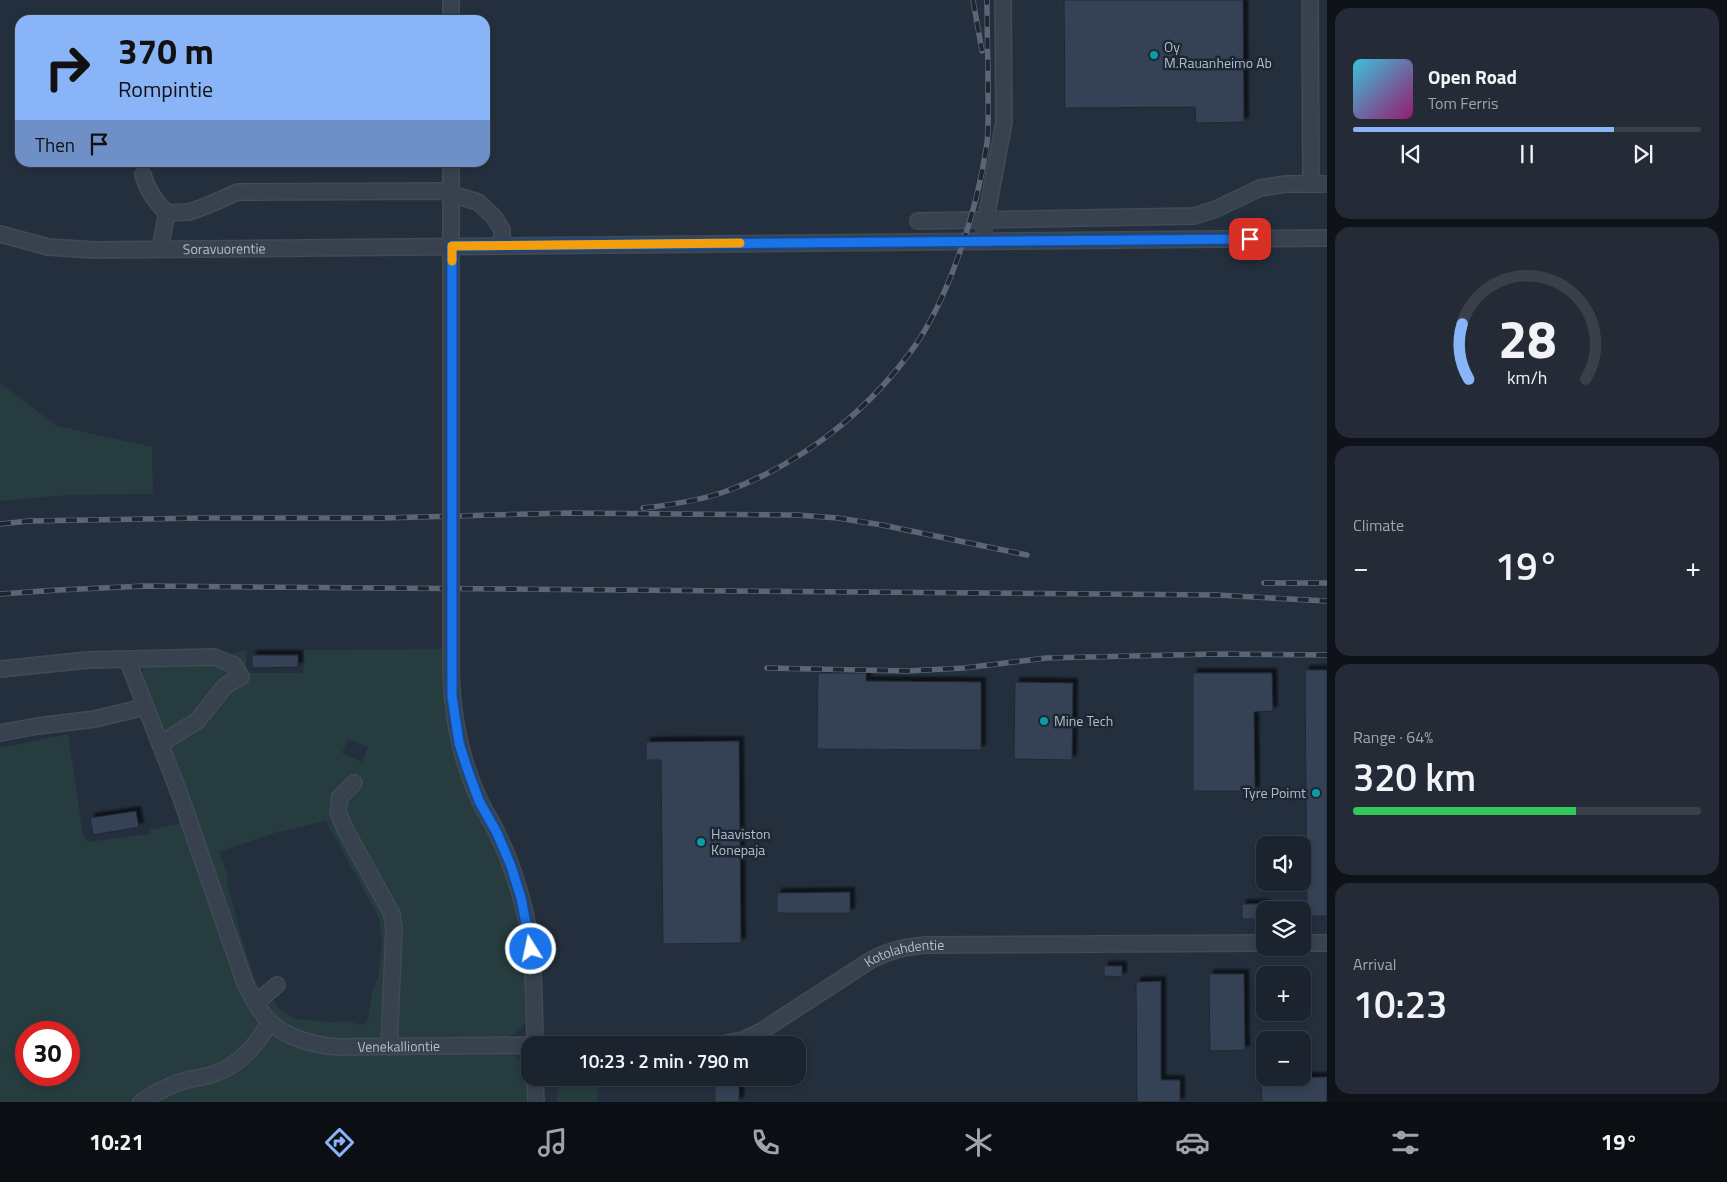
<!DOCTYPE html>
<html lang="en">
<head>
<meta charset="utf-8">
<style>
  body { margin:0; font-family:"Titillium Web",sans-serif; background:#242b36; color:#f1f3f6; height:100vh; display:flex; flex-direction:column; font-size:19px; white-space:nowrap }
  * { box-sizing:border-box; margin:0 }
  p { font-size:16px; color:#a0a4aa }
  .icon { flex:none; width:28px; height:28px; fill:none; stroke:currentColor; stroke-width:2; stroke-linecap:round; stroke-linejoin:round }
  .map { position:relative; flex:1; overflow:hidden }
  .sheet { display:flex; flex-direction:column; gap:8px; padding:8px; background:#0f1319; width:400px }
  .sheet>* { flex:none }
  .guide { position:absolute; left:15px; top:15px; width:475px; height:152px; border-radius:15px; box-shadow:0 2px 8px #0003,0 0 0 1px #39404a; background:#8ab4f8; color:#111; overflow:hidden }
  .buttons { position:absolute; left:1256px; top:836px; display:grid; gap:10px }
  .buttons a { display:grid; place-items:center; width:55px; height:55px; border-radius:10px; background:#1b232e; box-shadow:0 2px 8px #0003,0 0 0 1px #39404a; font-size:25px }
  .speed { position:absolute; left:15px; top:1021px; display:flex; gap:10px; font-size:25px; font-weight:700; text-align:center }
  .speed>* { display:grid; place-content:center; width:65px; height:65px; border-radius:50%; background:#1b232e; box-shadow:0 2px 8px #0003,0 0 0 1px #39404a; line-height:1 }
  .speed .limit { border:8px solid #d22; background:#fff; color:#111 }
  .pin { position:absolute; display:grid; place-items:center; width:42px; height:42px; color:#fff; margin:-21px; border-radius:10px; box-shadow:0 2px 8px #0006 }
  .me { position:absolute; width:55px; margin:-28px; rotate:350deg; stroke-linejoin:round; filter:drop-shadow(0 0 4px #0008) }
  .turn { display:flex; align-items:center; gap:18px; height:105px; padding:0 20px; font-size:22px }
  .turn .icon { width:65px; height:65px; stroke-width:2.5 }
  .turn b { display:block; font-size:35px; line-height:42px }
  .then { display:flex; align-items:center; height:48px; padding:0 20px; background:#0003; gap:10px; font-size:19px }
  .big { font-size:38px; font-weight:600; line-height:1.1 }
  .sheet .tile { flex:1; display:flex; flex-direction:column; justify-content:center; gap:8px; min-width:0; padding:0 18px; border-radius:15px; background:#242b36 }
  .sheet .dial { align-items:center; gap:0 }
  .dial svg { height:130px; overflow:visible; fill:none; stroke:#39404a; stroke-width:7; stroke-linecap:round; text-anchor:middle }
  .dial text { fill:#f1f3f6; stroke:none }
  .song { display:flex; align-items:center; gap:15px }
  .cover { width:60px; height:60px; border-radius:8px; background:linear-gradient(135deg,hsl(190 70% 55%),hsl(320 70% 35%)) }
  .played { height:5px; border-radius:2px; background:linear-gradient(90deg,#8ab4f8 75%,#39404a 75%) }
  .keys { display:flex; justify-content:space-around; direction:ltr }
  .heat { display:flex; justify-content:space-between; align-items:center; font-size:28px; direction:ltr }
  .charge { height:8px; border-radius:4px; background:linear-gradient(90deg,#34c759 64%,#39404a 0) }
  .trip { position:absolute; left:521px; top:1036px; width:285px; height:50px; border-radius:15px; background:#1b232e; box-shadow:0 2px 8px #0003,0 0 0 1px #39404a; font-weight:600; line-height:50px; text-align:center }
  .dock { display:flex; height:80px; justify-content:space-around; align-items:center; background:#0b0e12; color:#a0a4aa }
  .dock .icon { width:35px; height:35px }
  .dock .current { color:#8ab4f8 }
  .dock b { font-size:22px; color:#f1f3f6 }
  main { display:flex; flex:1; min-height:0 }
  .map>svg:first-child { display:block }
</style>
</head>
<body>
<main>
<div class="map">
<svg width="1327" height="1102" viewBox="0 0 1327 1102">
  <defs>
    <filter id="shadow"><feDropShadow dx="4.5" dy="-4.5" stdDeviation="1" flood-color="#0009"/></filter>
  </defs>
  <rect width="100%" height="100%" fill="#242f3e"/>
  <!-- green -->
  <path fill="#263c3f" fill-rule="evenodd" d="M0 383 57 426 152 447 153 494 69 495 0 501Z
    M442 649C442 690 447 729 459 769 470 803 490 833 503 866 517 904 525 945 527 985 528 997 529 1012 525 1023 522 1030 514 1034 508 1037V1052C531 1064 528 1079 528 1102H0V748L68 734 83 835 88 842 150 834V830L195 820 142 678 144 653 231 654 246 650V673H303L304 650ZM348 739 368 747 362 762 342 753ZM326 821 379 918 382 940 379 974 372 992 368 1020 365 1024 359 1025 349 1021 328 1022 296 1019 278 1008 272 997 257 986 243 943 227 882V873L219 852 274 833ZM26 1032H69V1075H26Z
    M558 1078H597L598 1102H557Z"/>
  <!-- building -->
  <path fill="#364354" stroke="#1f2835" filter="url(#shadow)" d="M1064 0H1243L1244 122 1196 123 1195 107 1065 108Z
    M252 655H298V667L252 668Z
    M1305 670H1327V916H1307Z
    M818 673H866V681L981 682V750L817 749Z
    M1193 673H1272L1273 711 1254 712 1255 791H1193Z
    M1015 682 1073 683 1072 760 1014 759Z
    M739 741 741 943 663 944 661 760H646V742Z
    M136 811 139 827 93 835 90 818Z
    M850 892V913H777V893Z
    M1242 904H1265V919H1242Z
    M1104 966H1122V977L1104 976Z
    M1209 974H1244L1245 1050 1210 1051Z
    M1161 981V1080H1180V1102H1137L1136 982Z
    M1327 1077V1102H1262L1261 1078Z
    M715 1085H739V1102H715Z"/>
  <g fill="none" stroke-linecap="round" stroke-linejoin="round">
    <!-- minor casing -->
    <g stroke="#414a57" stroke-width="18">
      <g id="minor">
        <path d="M451 0V20"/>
        <path d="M1310 0 1311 184"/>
        <path d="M143 175C148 191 155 201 167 213L189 212 206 206 238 192 441 191 478 202 494 217 502 230V246"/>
        <path d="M918 221 1194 216 1216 209 1260 188 1286 184H1327"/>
        <path d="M984 229 1004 122 1003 0"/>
        <path id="s1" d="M0 234 48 247 94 250 1327 238"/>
        <path d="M162 249V238L167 213"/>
        <path d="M451 487V162"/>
        <path id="s2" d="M127 659 180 795 245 983C252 996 260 1014 271 1023 290 1039 313 1045 337 1047L549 1045"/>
        <path d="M0 669 88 660 214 657 234 665 241 677 226 685 197 721 160 744"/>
        <path d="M451 670C452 715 460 758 479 799 484 811 492 822 497 833 507 853 515 876 521 897 535 946 534 995 535 1045"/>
        <path d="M0 733 38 726 95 719 145 707"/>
        <path d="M354 783 340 797 338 812 345 829 392 914 394 929 389 1047"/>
        <path d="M1302 943H1327"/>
        <path d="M256 1003 277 985"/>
        <path id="s3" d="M567 1045 722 1044 743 1040 760 1032 871 960C891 950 904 947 926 945L1265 943"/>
        <path d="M535 1078 536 1102"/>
        <path d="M141 1102C155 1093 170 1084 187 1080 196 1078 205 1077 214 1074 240 1065 256 1045 270 1022"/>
      </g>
    </g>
    <!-- minor -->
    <use href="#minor" stroke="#38414e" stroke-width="15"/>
    <!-- rail casing -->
    <g stroke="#5a6575" stroke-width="5.5">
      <path id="rail" d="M973 0 982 51
        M643 508C670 505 698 501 724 492 797 466 862 417 909 354 948 303 978 208 987 143 989 125 988 106 988 87 988 58 987 29 987 0
        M0 524 29 521 202 518H383L567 513 797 515 838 518 882 525 1027 555
        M1264 583H1327
        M0 594 58 590 145 586 1217 595 1327 601
        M767 668 907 671 964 668 1046 658 1217 654 1327 655"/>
    </g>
    <!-- rail -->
    <use href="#rail" stroke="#1d2633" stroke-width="4" stroke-dasharray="11" stroke-linecap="butt"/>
    <!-- minor-bridge casing -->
    <g stroke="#414a57" stroke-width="18" stroke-linecap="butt">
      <path id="minor-bridge" d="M451 670V487"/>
    </g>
    <!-- minor-bridge -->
    <use href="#minor-bridge" stroke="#38414e" stroke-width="15"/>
  </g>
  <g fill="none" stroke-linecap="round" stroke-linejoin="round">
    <!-- route casing -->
    <g stroke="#114b97" stroke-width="12">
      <path id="route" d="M531 949 521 898 511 866 497 833 479 801 467 768 459 743 452 696V246L1250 239"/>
    </g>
    <!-- route -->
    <use href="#route" stroke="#1a73e8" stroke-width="9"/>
    <!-- slow -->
    <path stroke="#f59e0b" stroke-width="9" d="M452 261V246L740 243"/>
  </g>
  <!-- markers -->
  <g fill="#0f9aa8" stroke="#1d2633" stroke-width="2">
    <circle cx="1154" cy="55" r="5"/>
    <circle cx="1044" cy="721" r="5"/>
    <circle cx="1316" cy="793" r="5"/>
    <circle cx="701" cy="842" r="5"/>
  </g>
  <g text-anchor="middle" stroke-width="5" stroke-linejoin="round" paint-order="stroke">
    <!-- poi labels -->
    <g font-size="14" fill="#b4bcc9" stroke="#1d2633" text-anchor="start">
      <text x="1164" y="52">Oy<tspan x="1164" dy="16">M.Rauanheimo Ab</tspan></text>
      <text x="1054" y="726">Mine Tech</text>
      <text x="1306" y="798" text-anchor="end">Tyre Poimt</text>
      <text x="711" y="839">Haaviston<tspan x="711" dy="16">Konepaja</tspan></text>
    </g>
    <!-- street labels -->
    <g font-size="14" fill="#b4bcc9" stroke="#1d2633">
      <text dy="5" stroke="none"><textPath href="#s1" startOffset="226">Soravuorentie</textPath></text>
      <text dy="5" stroke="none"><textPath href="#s3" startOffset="362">Kotolahdentie</textPath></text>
      <text dy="5" stroke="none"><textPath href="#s2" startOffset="526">Venekalliontie</textPath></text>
    </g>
  </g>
</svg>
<div class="buttons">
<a><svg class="icon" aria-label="sound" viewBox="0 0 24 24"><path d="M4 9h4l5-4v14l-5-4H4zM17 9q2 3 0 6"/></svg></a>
<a><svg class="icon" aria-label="layers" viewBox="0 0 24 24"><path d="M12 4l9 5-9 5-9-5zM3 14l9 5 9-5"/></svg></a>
<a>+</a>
<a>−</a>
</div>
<div class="speed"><div class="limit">30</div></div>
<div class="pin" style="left:1250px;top:239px;background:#d93025"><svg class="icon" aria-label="arrive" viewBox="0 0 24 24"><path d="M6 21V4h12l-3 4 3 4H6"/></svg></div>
<svg class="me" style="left:531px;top:949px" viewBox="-20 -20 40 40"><circle r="17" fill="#1a73e8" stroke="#fff" stroke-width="3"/><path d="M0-11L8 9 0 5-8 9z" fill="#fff"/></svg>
<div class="trip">10:23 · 2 min · 790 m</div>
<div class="guide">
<div class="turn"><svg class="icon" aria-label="right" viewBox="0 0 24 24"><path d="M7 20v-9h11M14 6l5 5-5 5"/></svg><div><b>370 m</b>Rompintie</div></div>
<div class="then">Then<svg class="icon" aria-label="arrive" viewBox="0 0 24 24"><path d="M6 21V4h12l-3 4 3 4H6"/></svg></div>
</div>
</div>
<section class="sheet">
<div class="tile">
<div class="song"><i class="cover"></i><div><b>Open Road</b><p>Tom Ferris</p></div></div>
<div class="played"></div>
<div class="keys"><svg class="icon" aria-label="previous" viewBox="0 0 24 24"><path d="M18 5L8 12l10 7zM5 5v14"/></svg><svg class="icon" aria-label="pause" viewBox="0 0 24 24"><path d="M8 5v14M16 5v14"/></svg><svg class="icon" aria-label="next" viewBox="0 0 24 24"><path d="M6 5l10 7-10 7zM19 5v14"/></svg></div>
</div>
<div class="tile dial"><svg viewBox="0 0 100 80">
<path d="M14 69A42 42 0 1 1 86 69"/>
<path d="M14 69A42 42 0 0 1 10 35" stroke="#8ab4f8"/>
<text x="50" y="56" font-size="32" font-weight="700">28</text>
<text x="50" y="72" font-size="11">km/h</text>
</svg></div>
<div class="tile"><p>Climate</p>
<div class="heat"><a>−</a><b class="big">19°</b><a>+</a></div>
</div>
<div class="tile"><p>Range · 64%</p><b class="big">320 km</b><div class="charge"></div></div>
<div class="tile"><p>Arrival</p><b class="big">10:23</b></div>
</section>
</main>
<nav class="dock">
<b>10:21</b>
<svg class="icon current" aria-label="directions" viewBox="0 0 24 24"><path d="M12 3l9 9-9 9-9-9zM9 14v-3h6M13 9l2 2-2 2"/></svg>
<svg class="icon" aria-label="music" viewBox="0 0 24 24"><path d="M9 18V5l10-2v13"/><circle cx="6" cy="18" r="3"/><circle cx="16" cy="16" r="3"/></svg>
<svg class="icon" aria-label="phone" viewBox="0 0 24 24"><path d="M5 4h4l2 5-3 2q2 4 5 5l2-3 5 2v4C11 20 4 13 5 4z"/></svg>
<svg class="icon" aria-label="climate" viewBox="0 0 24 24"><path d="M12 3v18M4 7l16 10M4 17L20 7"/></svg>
<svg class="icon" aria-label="car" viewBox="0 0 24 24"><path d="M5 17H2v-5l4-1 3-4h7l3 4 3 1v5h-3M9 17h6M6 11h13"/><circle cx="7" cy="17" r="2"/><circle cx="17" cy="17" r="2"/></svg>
<svg class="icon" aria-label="filters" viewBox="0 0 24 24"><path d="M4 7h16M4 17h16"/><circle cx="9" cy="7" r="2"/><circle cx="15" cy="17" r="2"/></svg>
<b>19°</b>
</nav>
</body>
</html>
